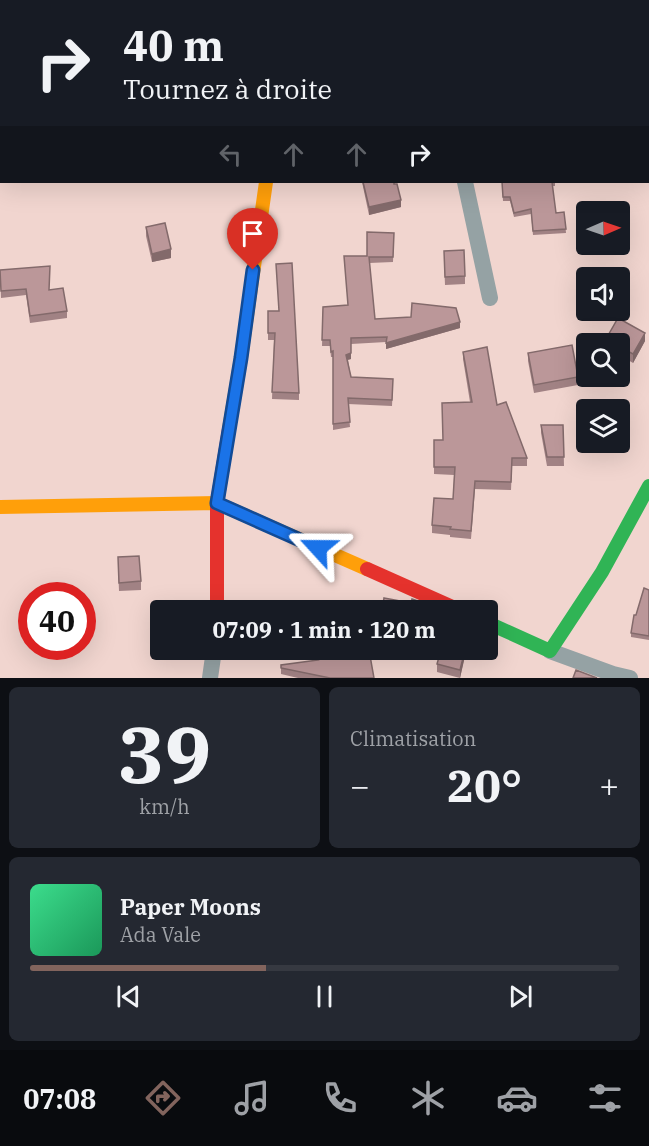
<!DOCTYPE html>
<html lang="fr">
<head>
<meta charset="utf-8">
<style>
  body { margin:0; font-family:"IBM Plex Serif",serif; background:#242831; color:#f1f3f6; height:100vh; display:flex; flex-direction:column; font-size:22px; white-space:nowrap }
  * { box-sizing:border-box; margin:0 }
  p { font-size:20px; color:#9ea1a6 }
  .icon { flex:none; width:33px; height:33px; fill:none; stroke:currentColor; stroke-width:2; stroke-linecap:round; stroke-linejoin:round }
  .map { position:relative; height:678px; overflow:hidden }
  .drawer { display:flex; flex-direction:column; gap:9px; padding:9px; background:#0d0f14; flex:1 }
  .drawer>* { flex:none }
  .guide { position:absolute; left:0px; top:0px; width:650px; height:183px; box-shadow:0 6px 24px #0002; background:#171b24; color:#f1f3f6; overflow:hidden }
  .needle { width:39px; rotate:88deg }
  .buttons { position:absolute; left:576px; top:201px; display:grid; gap:12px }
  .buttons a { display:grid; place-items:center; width:54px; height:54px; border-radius:6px; background:#171b24; box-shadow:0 6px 24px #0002; font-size:30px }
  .speed { position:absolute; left:18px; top:582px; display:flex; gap:12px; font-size:30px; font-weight:700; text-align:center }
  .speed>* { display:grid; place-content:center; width:78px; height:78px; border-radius:50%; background:#171b24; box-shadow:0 6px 24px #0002; line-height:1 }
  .speed .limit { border:9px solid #d22; background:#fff; color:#111 }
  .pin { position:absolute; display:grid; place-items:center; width:51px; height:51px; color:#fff; margin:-62px -26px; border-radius:50% 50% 50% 0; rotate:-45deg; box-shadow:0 0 6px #0007 }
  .pin .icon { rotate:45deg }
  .me { position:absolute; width:66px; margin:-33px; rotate:294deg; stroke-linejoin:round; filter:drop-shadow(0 0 4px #0008) }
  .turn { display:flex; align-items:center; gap:21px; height:126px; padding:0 24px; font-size:27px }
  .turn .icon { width:78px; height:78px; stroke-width:2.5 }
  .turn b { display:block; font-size:42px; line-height:51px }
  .lanes { display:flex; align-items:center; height:57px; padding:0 24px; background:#0003; justify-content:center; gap:30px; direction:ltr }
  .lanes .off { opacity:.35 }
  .big { font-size:45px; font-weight:700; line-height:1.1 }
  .drawer .card { flex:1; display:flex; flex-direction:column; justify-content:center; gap:9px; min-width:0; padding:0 21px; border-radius:9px; background:#242831 }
  .drawer .dial { align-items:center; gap:0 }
  .dial b { font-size:78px; line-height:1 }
  .song { display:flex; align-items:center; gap:18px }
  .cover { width:72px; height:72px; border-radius:9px; background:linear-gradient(135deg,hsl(150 70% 55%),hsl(150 70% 35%)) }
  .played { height:6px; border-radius:3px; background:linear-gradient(90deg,#82645d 40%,#363941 40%) }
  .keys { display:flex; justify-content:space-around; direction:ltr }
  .heat { display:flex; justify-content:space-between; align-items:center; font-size:33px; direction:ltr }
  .drawer .tiles { flex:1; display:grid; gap:9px; grid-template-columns:1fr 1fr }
  .card:last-child { grid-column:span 2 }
  .trip { position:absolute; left:150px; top:600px; width:348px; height:60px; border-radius:6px; background:#171b24; box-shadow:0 6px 24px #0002; font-weight:700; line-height:60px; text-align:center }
  .dock { display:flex; height:96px; justify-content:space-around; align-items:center; background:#090b0e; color:#9ea1a6 }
  .dock .icon { width:42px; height:42px }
  .dock .selected { color:#82645d }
  .dock b { font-size:27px; color:#f1f3f6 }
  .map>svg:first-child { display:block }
</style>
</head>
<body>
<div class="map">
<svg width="649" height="678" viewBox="0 0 649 678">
  <rect width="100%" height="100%" fill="#f1d5cf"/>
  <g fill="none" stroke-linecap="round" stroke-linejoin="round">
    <!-- street -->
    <path stroke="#95a2a4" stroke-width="16" d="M308 2 309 0
      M648 51H649
      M465 182 490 298
      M550 651 613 674 630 678
      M210 678 214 650"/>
    <!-- fast -->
    <path stroke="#30b455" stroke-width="14" d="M488 623 550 651 602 572 649 486"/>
    <!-- slow -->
    <path stroke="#ff9f0a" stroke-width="14" d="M229 429 241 358 266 182
      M0 507 217 503 367 569"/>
    <!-- jam -->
    <path stroke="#e5322d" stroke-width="14" d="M367 569 459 610
      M217 610V503L229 429"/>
  </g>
  <!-- wall -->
  <path fill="#a18284" d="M362 182H394L401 207 369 215Z
    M502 182H555V186H552L556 213 564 212 566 233 533 235 531 214 514 217 510 201H503Z
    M146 227 171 258 152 262 146 236Z
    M394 233 393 262 369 263 375 319 460 328 386 349V342L351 344V359L348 360 351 377 393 385 392 406 348 404 350 427 333 430V357H331L330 346H322L323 307 348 305 344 256H367Z
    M444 260 465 276V284L445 285Z
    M0 270 49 289 67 311V318L30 323 26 295 1 298Z
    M268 311 299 393V400L272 399 274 340H268Z
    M606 339 645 341 633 363 620 355V344H606Z
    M463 352 497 405 527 458V466H512L511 490 475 489 471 539 450 537V535L432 533V525L453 499 454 475 434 474V440H443L470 402 463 359Z
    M528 353 578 377V385L534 393 528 361Z
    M541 425H563L564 466H547L541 433Z
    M118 565 141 581V590L119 591Z
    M649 590V640L631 637V633L636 615Z
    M303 650H369L374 678H298L281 674V665L313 661Z
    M376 650H399L398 657 376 654Z
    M466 650 460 678 437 672V664Z"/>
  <!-- shaded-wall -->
  <path fill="#836a6b" d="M401 200V207L369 215V207Z
    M171 249V258L152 262V254Z
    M460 322V328L386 349V343Z
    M645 333V341L633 363V354Z
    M351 353V359L346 360V355Z
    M465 650H466V652L460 678V670Z"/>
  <!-- building -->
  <path fill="#bb9799" stroke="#836a6b" stroke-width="1.5" d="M81 0H154V2H76Z
    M363 182H394V184H397L401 200 369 207Z
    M502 182H555H552L556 213 564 212 566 229 533 231 531 209 514 213 510 197H503Z
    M165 223 171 249 152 254 146 227Z
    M367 232 394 233 393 257H369L375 319 411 317 412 303 456 308 460 322 386 343 387 337 351 338V353L346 355 351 377 393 379 392 400 348 398 350 422 333 424V351L331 352 330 340H322L323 307 348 305 344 256H367Z
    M464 250 465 276 445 277 444 251Z
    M292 263 299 393 272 392 275 333H268V311H279L276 264Z
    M50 266 49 290 63 288 67 311 30 316 26 289 1 291 0 270Z
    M618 318 645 333 633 354 620 347V344H614L606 339Z
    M572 345 578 377 534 385 528 353Z
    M487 347 497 405 506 402 527 458H512L511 482 475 481 471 531 450 529 451 527 432 525 434 498 453 499 455 467H434V440H443L442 403 472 402 463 352Z
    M541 425H563L564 457H547Z
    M139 556 141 581 119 583 118 557Z
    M644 588 649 590V636L631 633 634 615H636Z
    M384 598 411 603 412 599 439 608 438 610H382Z
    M274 609H299V610H275Z
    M308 650H369L374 678H330L281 668V665L318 660Z
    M441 650H465L460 670 437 664Z
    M576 670 597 678H573Z"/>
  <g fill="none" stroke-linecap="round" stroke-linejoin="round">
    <!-- route casing -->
    <g stroke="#114b97" stroke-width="15">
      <path id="route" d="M253 270 241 358 217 503 318 548"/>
    </g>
    <!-- route -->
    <use href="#route" stroke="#1a73e8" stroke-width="10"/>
  </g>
</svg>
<div class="buttons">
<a><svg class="needle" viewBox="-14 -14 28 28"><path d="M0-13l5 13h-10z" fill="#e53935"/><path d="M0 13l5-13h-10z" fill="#9ea1a6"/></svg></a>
<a><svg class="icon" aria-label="sound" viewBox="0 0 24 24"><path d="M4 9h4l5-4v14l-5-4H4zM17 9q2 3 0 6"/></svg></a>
<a><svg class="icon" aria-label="search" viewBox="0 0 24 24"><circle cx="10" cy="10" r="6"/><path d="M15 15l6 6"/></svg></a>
<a><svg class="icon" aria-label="layers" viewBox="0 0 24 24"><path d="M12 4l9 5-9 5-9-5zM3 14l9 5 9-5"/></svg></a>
</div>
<div class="speed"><div class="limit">40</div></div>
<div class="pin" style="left:253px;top:270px;background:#d93025"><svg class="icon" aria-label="arrive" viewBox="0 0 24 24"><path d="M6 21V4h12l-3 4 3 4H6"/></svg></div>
<svg class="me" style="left:318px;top:548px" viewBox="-20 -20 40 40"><path d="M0-17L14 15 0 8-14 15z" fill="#1a73e8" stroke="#fff" stroke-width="4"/></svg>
<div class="trip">07:09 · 1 min · 120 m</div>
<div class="guide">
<div class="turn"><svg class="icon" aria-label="right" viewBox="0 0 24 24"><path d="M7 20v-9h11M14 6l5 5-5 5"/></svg><div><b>40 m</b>Tournez à droite</div></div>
<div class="lanes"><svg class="icon off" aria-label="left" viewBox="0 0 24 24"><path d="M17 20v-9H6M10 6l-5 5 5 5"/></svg><svg class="icon off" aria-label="ahead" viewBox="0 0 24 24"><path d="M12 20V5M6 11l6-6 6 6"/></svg><svg class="icon off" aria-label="ahead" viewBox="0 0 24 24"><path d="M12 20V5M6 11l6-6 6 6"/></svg><svg class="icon" aria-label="right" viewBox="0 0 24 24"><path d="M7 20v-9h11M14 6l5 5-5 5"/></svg></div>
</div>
</div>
<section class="drawer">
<div class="tiles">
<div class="card dial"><b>39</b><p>km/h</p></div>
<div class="card"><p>Climatisation</p>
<div class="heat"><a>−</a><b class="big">20°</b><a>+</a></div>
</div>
<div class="card">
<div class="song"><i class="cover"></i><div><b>Paper Moons</b><p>Ada Vale</p></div></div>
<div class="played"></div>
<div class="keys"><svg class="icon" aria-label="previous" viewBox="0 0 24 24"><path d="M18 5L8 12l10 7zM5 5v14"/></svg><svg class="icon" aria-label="pause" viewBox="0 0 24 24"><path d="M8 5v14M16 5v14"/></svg><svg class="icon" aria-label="next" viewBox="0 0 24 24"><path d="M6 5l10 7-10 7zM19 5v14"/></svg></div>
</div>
</div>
</section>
<nav class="dock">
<b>07:08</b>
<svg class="icon selected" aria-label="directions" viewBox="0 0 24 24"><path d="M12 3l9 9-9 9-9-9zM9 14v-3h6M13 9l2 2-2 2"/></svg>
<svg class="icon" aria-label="music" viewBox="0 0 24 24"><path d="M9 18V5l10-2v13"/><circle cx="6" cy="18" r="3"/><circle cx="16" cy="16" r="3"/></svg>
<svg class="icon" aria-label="phone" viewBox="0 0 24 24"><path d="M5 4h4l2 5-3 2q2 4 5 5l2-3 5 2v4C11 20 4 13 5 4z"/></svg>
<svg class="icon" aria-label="climate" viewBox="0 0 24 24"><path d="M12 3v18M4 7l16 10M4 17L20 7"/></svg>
<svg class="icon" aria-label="car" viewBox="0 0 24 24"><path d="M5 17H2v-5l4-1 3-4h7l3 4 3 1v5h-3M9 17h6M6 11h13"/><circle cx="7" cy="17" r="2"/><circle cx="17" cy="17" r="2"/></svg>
<svg class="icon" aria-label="filters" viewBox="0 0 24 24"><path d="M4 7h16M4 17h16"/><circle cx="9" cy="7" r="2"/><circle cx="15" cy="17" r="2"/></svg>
</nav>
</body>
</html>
